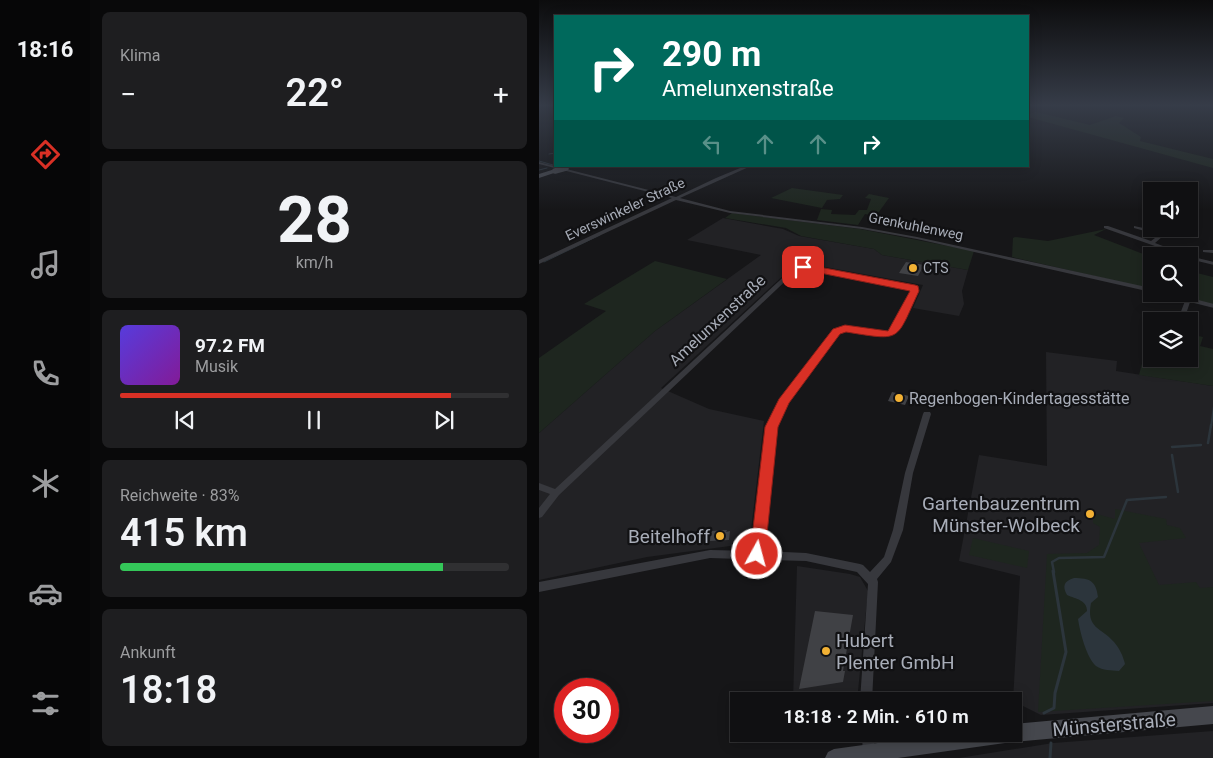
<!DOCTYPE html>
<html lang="de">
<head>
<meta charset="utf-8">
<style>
  body { margin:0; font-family:Roboto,sans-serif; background:#1e1e20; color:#f1f3f6; height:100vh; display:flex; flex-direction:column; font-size:19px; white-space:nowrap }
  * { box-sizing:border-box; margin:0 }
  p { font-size:16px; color:#9c9d9f }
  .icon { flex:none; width:28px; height:28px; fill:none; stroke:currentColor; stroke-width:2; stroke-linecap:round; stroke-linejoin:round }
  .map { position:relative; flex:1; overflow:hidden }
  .sheet { display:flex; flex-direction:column; gap:12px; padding:12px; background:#09090a; width:449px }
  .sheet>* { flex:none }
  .hud { position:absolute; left:15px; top:15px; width:475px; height:152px; border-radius:0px; box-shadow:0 2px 12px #0003,0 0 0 1px #303032; background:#00695c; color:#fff; overflow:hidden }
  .tools { position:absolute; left:604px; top:182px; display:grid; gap:10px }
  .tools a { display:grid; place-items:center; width:55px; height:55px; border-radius:0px; background:#101012; box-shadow:0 2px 12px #0003,0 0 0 1px #303032; font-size:25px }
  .speed { position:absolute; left:15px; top:678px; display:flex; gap:10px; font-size:25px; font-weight:700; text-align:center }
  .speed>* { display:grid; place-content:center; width:65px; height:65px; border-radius:50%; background:#101012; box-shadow:0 2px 12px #0003,0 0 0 1px #303032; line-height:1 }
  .speed .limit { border:8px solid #d22; background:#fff; color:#111 }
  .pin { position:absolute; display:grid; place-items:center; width:42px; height:42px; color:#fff; margin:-21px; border-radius:10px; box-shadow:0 2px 8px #0006 }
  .me { position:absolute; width:55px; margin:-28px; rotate:7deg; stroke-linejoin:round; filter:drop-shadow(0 0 4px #0008) }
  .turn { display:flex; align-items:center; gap:18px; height:105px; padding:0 25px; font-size:22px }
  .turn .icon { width:65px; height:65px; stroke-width:2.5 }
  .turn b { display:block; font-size:35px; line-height:42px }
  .lanes { display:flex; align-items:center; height:48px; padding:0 25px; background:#0003; justify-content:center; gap:25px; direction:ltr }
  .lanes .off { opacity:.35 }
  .big { font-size:38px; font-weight:600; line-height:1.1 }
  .sheet .tile { flex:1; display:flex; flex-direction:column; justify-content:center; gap:8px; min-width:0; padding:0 18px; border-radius:8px; background:#1e1e20 }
  .sheet .dial { align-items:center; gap:0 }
  .dial b { font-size:65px; line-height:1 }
  .song { display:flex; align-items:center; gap:15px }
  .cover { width:60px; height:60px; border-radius:8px; background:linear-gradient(135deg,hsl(250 70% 55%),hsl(290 70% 35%)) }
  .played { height:5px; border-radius:2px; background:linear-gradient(90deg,#d93025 85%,#303032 85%) }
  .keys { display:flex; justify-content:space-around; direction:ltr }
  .heat { display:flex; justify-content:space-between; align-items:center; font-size:28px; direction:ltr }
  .charge { height:8px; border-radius:4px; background:linear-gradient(90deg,#34c759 83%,#303032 0) }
  .trip { position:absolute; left:191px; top:692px; width:292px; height:50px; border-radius:0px; background:#101012; box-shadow:0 2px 12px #0003,0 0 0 1px #303032; font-weight:600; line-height:50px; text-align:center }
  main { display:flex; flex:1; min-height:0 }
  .menu { display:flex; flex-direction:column; width:90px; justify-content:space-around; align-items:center; background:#060607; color:#9c9d9f }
  .menu .icon { width:35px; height:35px }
  .menu .active { color:#d93025 }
  .menu b { font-size:22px; color:#f1f3f6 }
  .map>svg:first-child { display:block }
</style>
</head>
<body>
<main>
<nav class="menu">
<b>18:16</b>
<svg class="icon active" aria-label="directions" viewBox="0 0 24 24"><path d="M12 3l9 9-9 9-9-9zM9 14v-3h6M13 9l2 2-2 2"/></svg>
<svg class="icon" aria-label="music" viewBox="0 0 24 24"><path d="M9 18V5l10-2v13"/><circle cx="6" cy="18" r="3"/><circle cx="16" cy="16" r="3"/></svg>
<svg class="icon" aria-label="phone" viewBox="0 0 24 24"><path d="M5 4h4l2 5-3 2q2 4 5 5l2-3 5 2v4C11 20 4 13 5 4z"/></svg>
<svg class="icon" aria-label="climate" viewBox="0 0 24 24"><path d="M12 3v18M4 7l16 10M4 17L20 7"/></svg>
<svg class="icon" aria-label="car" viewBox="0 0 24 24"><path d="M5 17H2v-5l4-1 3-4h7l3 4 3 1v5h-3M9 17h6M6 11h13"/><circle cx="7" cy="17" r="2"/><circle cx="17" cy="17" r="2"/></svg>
<svg class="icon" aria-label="filters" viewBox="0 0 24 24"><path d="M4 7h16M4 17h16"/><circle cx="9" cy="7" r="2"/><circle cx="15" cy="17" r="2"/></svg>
</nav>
<section class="sheet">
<div class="tile"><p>Klima</p>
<div class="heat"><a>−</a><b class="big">22°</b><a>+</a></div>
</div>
<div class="tile dial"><b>28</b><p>km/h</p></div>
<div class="tile">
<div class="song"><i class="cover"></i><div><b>97.2 FM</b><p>Musik</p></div></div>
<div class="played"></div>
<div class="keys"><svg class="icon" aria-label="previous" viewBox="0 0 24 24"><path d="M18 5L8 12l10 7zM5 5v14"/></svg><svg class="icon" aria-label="pause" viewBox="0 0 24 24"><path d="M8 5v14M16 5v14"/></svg><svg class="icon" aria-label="next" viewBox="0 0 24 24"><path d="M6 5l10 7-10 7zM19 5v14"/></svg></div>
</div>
<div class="tile"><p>Reichweite · 83%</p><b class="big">415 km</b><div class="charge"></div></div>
<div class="tile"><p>Ankunft</p><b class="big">18:18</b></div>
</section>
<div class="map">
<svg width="675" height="758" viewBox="0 0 675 758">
  <rect width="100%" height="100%" fill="#161618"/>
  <!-- built -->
  <path fill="#222225" d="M184 218 244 229 260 236 335 249 343 255 429 270 423 291 425 304 420 316 374 308 384 285 259 262 122 388 170 409 225 421 212 530 206 544 108 557 0 580V433L116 331 222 255 148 240Z
    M507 352 578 361 577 371 674 386V703L502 715 474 701 481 576 420 561 440 455 508 466Z
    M258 566 311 574 321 577 329 591 318 701H254Z
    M674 731V758H420L514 743Z"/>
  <!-- green -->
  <path fill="#1e261f" d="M489 110 551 125 577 116 585 118 580 123 602 137 601 141 674 159V168L489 117V115L495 112Z
    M253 188 304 195 301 199 288 200 283 208 232 198Z
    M330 194 350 198 337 216 326 214 319 225 278 220 282 209 293 210 292 214 316 215 320 210H328L332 199 326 198Z
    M193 213 321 229 435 251 429 270 343 255 335 249 262 236 247 228 186 218Z
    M567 229 555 235 612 257V289L473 257 474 238 476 237 509 241Z
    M116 261 188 279 116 331 0 433V358L67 311 45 304Z
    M650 271 674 277V305L631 294H650Z
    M612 329V359H650V334L664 337 661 346 674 349V386L600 375Z
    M576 509 627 519 628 525 641 528 647 538 600 543 620 585 657 582 661 588 674 587V701L499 712 508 554 548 553 560 545 561 527 554 523V513L576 519Z
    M434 538 490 551 488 568 430 555Z"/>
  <!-- water -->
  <path fill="#2c353c" d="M535 578C551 578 557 581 559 597L552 603C547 629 562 627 575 642 581 649 584 656 586 664L580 671C572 670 564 671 557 666 547 657 541 632 539 619L548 611C548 600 537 599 528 595 523 586 525 581 535 578Z"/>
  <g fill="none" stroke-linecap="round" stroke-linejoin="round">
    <!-- stream-far3 -->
    <path stroke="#2c353c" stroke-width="1" d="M10 154 16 153
      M0 161 14 165
      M0 170 8 168
      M5 262 61 235"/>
    <!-- stream-far2 -->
    <path stroke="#2c353c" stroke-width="2" d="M672 427 675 406"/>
    <!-- stream-far1 -->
    <path stroke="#2c353c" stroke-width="2.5" d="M669 443 672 425
      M633 447 662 445
      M633 455 639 492
      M515 572 513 562 520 558 565 557 588 500 627 497"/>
    <!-- stream -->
    <path stroke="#2c353c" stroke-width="3" d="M505 713 515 708 516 693 527 652 514 571
      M511 758 512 743"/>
  </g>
  <!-- building -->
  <path fill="#404145" d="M367 262 385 265 379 276 360 273Z
    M353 392 370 396 366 405 349 401Z
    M188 530 187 532 191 531 190 540 171 541 172 531Z
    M276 611 314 615 304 671H306L304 682 260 689Z"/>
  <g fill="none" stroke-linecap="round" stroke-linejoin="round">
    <!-- street -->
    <path fill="#37383d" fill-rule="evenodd" d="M0 162 137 197 177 178 206 166H212L141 198 191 211 323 227 378 237 612 288V292L378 239 323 229 191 213 137 200 0 264V260L133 198 0 164Z
      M652 207 654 208 650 212V208Z
      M565 226H569L612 241 620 235 595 228V226L623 232 627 229H632L616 243 650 256 675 262V265L650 259V256H644L565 228Z
      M664 250H675V253L664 252Z
      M269 265 376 286 379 288 357 333C352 335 347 337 341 336 326 335 314 327 299 332L247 403 237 427 223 551 267 553 321 564 324 565 331 572 345 557 354 530 366 473 384 414 385 412H391L392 414 374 473 364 530 352 562 338 579 339 582 333 701H321L329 584 318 572 267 561 171 558 0 592V582L171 550 214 551 229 427 241 400 295 330C300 328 305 326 311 326 325 327 338 335 353 331L373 289 269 269 257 271 20 495 3 517 0 518V508L11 494 0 490V483L16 489 253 269Z
      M623 294C640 293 658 300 675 304V308L651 302 647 314 644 316 642 315 641 314 646 301 624 295Z
      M323 734H335L336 758H324Z"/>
    <!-- secondary -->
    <path fill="#45474d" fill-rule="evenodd" d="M16 169 19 171 18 172 0 178V174Z
      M675 706V724L475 742 472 740 466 743 359 758H286L289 752 295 749 404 734H475V724Z"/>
    <!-- secondary-bridge -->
    <path stroke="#45474d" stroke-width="5.5" d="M16 171 27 168"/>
  </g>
  <!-- sky -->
  <linearGradient id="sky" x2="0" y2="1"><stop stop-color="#0c0c0d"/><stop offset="0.5" stop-color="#363c48"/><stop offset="1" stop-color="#363c48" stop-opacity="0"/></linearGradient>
  <rect width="675" height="210" fill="url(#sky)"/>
  <!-- route -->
  <path fill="#d93025" stroke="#8d1f18" d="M264 264 376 285 379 286 380 291C356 342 364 341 307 332L301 334 250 403 239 427 226 554 224 559 218 561 213 559 211 554 226 427 240 399 294 329 306 325 349 331 371 291 261 269V265Z"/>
  <!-- markers -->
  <g fill="#f2b134" stroke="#111113" stroke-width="2">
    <circle cx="374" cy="268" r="5"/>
    <circle cx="360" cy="398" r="5"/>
    <circle cx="551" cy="514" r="5"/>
    <circle cx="181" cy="536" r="5"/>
    <circle cx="287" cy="651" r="5"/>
  </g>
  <g text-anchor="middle" stroke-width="4.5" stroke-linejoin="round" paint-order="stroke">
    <!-- far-street labels -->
    <g font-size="14" fill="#a8adb8" stroke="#111113">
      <text transform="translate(86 209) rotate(-25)" y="5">Everswinkeler Straße</text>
      <text transform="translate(377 226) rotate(11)" y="5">Grenkuhlenweg</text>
    </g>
    <!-- far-poi labels -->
    <g font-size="14" fill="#a8adb8" stroke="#111113" text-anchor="start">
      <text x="384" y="273">CTS</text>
    </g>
    <!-- street labels -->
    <g font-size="16" fill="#a8adb8" stroke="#111113">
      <text transform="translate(178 320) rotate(-43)" y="6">Amelunxenstraße</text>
    </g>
    <!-- poi labels -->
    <g font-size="16" fill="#a8adb8" stroke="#111113" text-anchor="start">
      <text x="370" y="404">Regenbogen-Kindertagesstätte</text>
    </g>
    <!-- near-poi labels -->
    <g font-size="19" fill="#a8adb8" stroke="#111113" text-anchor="end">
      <text x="541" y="510">Gartenbauzentrum<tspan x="541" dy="22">Münster-Wolbeck</tspan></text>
      <text x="171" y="543">Beitelhoff</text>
      <text x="297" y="647" text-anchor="start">Hubert<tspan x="297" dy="22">Plenter GmbH</tspan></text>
    </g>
    <!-- near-street labels -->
    <g font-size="19" fill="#a8adb8" stroke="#111113">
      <text transform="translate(575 724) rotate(-5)" y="7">Münsterstraße</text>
    </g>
  </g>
</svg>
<div class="tools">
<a><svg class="icon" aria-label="sound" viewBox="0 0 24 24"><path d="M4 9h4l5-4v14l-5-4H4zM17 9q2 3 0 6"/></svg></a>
<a><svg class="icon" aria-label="search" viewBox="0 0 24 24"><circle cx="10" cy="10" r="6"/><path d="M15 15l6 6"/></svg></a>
<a><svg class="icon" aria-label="layers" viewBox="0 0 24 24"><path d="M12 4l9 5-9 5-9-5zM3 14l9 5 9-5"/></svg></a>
</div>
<div class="speed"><div class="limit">30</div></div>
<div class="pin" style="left:264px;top:267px;background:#d93025"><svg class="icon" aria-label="arrive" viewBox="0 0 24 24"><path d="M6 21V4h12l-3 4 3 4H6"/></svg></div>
<svg class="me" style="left:218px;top:554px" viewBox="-20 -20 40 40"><circle r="17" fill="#d93025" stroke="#fff" stroke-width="3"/><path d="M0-11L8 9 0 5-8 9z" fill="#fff"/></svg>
<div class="trip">18:18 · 2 Min. · 610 m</div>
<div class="hud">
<div class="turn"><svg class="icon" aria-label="right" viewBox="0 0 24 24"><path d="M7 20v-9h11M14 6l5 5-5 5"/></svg><div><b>290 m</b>Amelunxenstraße</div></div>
<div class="lanes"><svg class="icon off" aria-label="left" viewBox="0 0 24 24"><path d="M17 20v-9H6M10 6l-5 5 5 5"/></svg><svg class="icon off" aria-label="ahead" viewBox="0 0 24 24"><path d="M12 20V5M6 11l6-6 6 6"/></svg><svg class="icon off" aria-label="ahead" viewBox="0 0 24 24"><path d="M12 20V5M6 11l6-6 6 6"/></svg><svg class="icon" aria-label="right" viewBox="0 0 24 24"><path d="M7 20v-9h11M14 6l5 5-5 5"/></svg></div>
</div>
</div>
</main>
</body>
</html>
